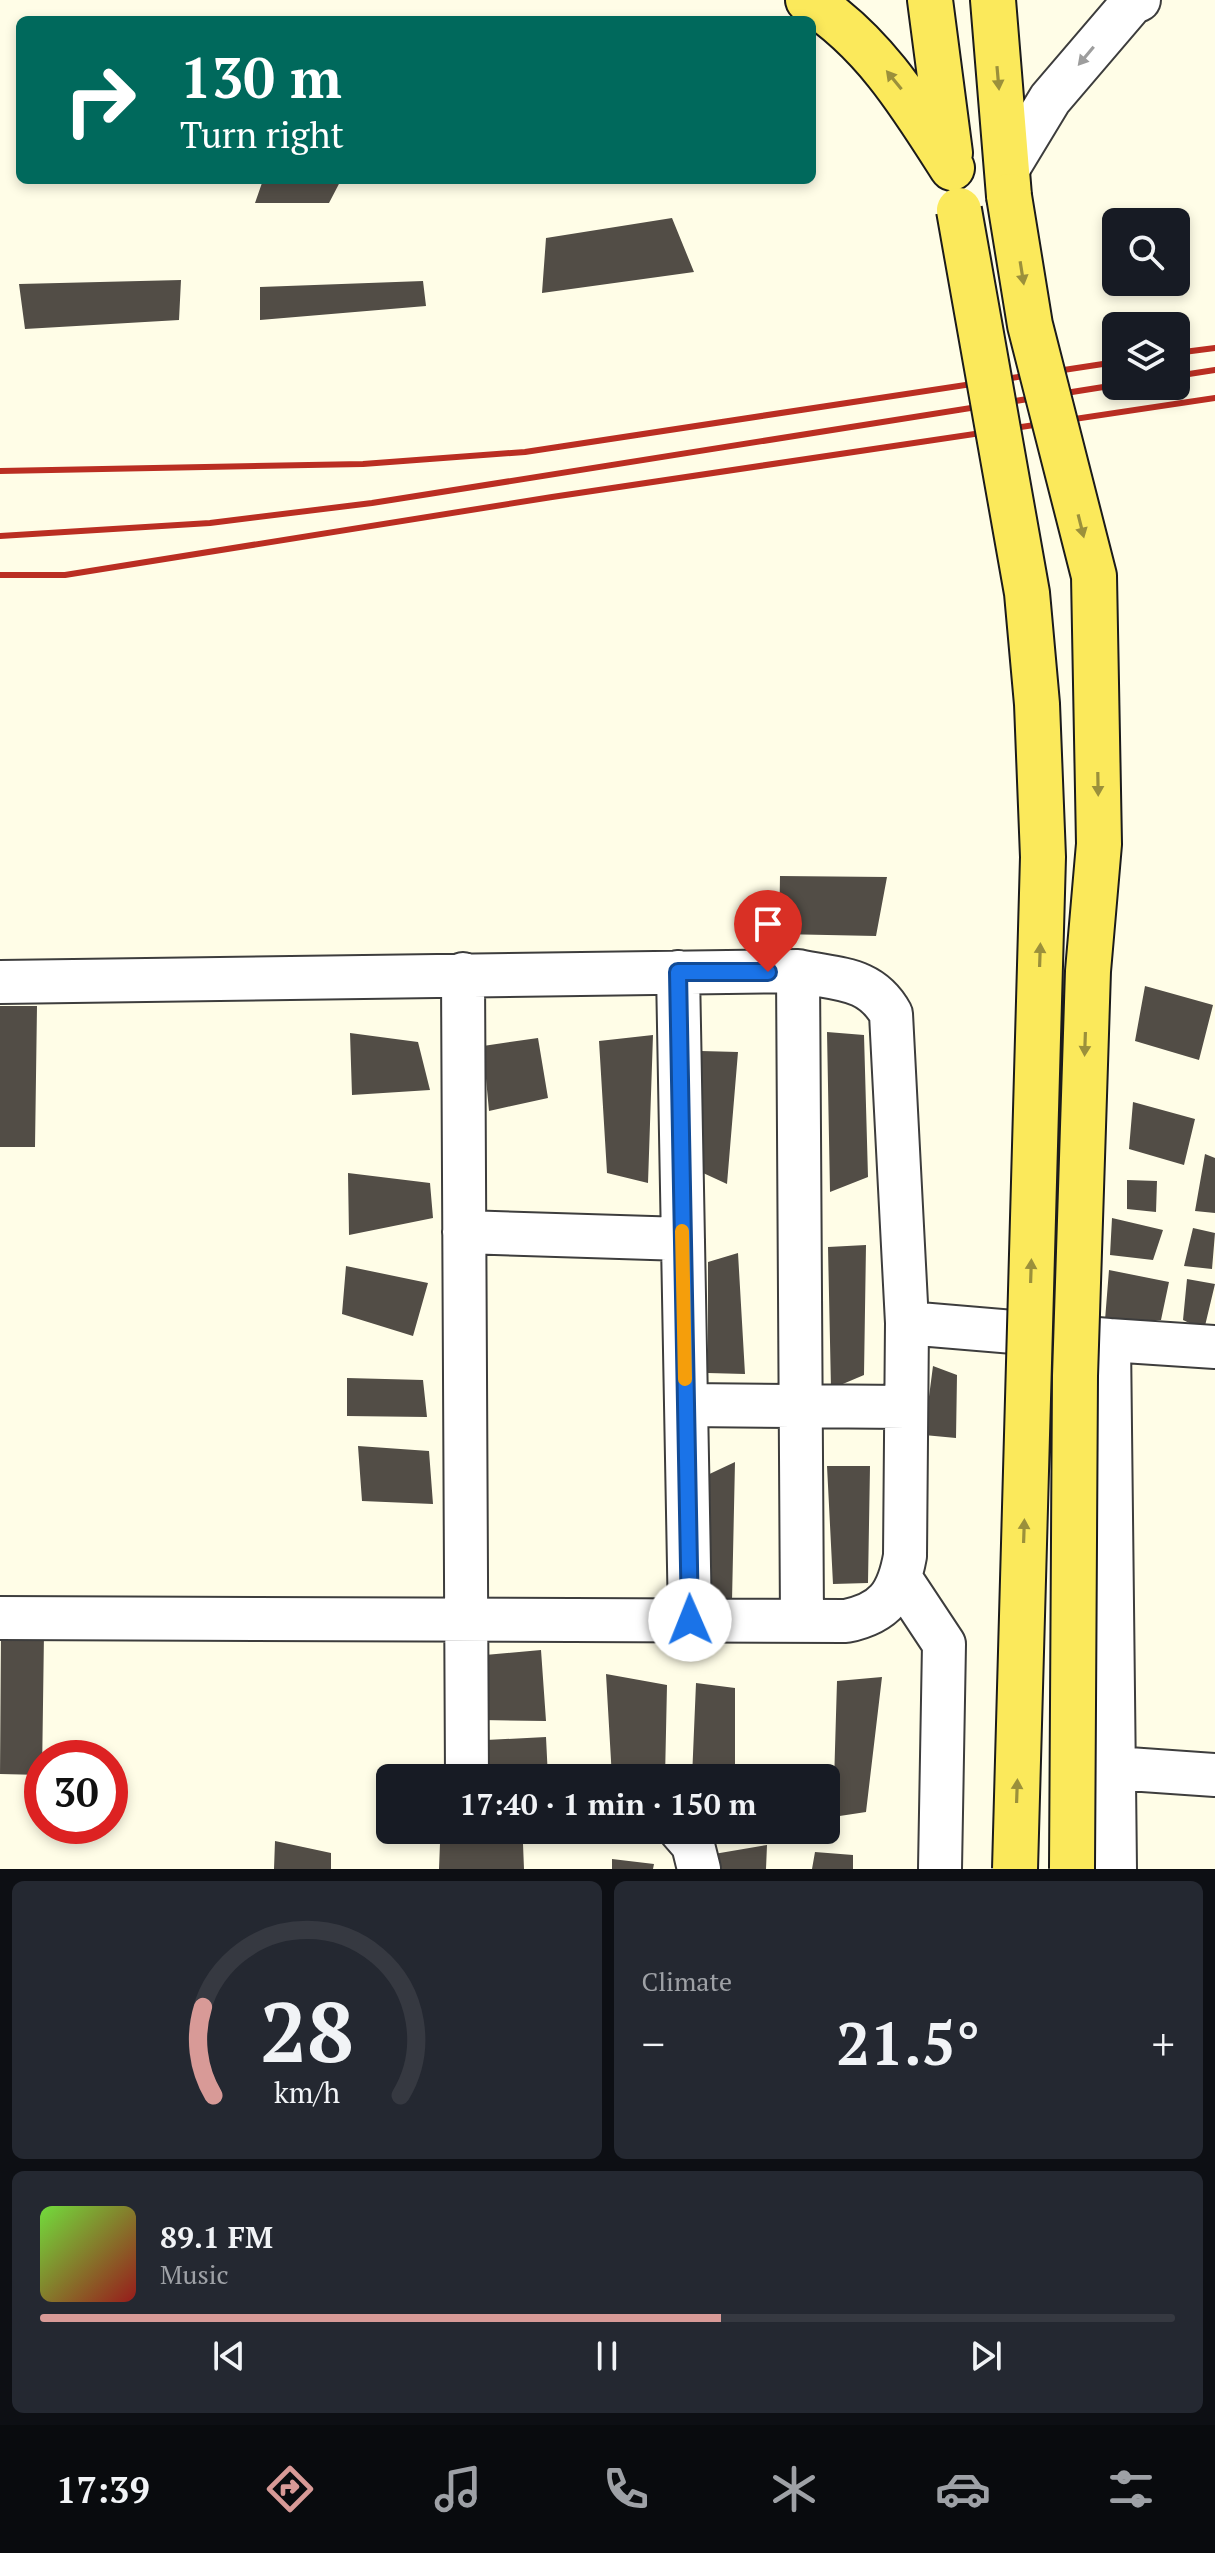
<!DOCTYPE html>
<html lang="en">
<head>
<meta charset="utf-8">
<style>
  body { margin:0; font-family:"PT Serif",serif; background:#242831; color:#f1f3f6; height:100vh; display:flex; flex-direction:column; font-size:30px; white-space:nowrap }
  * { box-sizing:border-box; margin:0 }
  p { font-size:26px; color:#9ea1a6 }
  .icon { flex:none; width:44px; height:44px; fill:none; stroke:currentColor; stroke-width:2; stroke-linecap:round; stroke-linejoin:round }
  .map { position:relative; height:1869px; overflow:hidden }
  .sheet { display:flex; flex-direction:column; gap:12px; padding:12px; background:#0d0f14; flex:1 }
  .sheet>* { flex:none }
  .top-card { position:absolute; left:16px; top:16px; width:800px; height:168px; border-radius:12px; box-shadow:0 4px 12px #0003; background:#00695c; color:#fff; overflow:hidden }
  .fabs { position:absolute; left:1102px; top:208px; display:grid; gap:16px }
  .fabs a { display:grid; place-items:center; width:88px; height:88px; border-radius:12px; background:#171b24; box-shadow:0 4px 12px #0003; font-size:40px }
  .speed { position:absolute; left:24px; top:1740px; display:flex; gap:16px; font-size:40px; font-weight:700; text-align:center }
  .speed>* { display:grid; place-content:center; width:104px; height:104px; border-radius:50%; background:#171b24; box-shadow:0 4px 12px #0003; line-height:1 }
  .speed .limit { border:12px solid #d22; background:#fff; color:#111 }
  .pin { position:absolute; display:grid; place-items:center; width:68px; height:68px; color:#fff; margin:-82px -34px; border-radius:50% 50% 50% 0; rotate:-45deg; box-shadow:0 0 8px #0007 }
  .pin .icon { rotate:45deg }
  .me { position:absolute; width:88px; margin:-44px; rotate:359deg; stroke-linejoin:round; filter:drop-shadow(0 0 6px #0008) }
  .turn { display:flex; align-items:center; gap:28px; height:168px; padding:0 32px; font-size:36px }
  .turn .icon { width:104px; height:104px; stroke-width:2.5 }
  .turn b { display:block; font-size:56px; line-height:68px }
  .big { font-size:60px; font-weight:800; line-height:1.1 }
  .sheet .card { flex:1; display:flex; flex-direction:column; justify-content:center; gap:12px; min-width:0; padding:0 28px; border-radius:12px; background:#242831 }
  .sheet .dial { align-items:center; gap:0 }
  .dial svg { height:208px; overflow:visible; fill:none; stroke:#363941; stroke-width:7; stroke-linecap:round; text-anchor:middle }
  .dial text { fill:#f1f3f6; stroke:none }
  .song { display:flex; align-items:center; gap:24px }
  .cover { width:96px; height:96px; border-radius:12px; background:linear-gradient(135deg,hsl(100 70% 55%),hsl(0 70% 35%)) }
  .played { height:8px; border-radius:4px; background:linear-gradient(90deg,#d89a97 60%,#363941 60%) }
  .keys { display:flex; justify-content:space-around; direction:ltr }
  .heat { display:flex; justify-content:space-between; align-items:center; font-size:44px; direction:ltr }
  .sheet .tiles { flex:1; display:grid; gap:12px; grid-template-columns:1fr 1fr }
  .card:last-child { grid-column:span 2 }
  .trip { position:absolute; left:376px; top:1764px; width:464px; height:80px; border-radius:12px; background:#171b24; box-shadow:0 4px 12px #0003; font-weight:800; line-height:80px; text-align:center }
  .dock { display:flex; height:128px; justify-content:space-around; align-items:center; background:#090b0e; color:#9ea1a6 }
  .dock .icon { width:56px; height:56px }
  .dock .selected { color:#d89a97 }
  .dock b { font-size:36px; color:#f1f3f6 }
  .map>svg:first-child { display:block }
</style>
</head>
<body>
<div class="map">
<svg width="1215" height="1869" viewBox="0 0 1215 1869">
  <rect width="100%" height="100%" fill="#fffde7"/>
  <!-- building -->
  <path fill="#524d46" d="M263 180H341L329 203H255Z
    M672 218 694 272 542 293 546 238Z
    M181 280 179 320 25 329 19 284Z
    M423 281 426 306 260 320V287Z
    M780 876 887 877 876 936 779 934Z
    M1145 986 1213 1005 1199 1060 1135 1041Z
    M0 1006H37L35 1147H0Z
    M827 1032 864 1035 868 1177 830 1192Z
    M350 1033 418 1042 430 1090 352 1095Z
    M653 1035 648 1183 607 1173 599 1041Z
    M538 1038 548 1098 489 1111 483 1046Z
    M701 1051 738 1052 727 1184 701 1172Z
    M1133 1102 1195 1119 1184 1165 1129 1149Z
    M1205 1154 1215 1158V1213L1195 1211Z
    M348 1173 430 1183 433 1218 349 1235Z
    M1127 1180 1157 1181 1156 1212 1127 1209Z
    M1112 1218 1163 1230 1153 1260 1110 1255Z
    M1193 1228 1215 1233 1212 1269 1184 1266Z
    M866 1245 864 1375 831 1389 828 1247Z
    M738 1253 745 1374 708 1373V1262Z
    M346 1266 428 1283 413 1336 342 1314Z
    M1109 1270 1169 1282 1161 1320H1105Z
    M1187 1279 1215 1284 1204 1330 1183 1320Z
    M933 1366 957 1375 956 1438 924 1435Z
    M347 1378 423 1380 427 1417 347 1416Z
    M358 1446 429 1451 433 1504 362 1501Z
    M735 1462 732 1601 703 1589 701 1478Z
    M827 1466H870L868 1583 833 1584Z
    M1 1633H44L42 1775 0 1774Z
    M541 1650 546 1721 482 1720 485 1655Z
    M606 1674 667 1685 665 1778H612Z
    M882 1677 866 1812 833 1817 837 1681Z
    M696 1683 735 1688V1778H692Z
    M546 1737 548 1778H490L486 1740Z
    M275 1841 331 1853V1869H274Z
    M440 1843 523 1844 524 1869H439Z
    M767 1845 766 1869H716L714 1854Z
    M815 1852 853 1855V1869H812Z
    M612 1859 654 1864 653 1869H612Z"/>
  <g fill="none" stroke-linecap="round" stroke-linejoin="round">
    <!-- minor casing -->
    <g stroke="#3d3d3d" stroke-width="46">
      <path id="minor" d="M1007 170 1050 99 1132 3 1139 0
        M798 971 802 1619
        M678 972 690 1620
        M463 974 467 1778
        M0 982 798 971C837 980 870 976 891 1014L907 1323 905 1556C898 1595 885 1613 846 1621L0 1618
        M464 1232 683 1239
        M907 1323 1109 1340
        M686 1405 906 1407
        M901 1579 944 1644 940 1869
        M1114 1768 1215 1775
        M680 1830 693 1845 699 1869
        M1115 1869 1109 1340 1215 1347"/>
    </g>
    <!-- major casing -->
    <g stroke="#1b1b1b" stroke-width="48">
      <path id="major" d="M808 0C873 41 912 105 952 168
        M930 0 950 153
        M993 0 1009 196"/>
    </g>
    <!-- minor -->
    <use href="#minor" stroke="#fff" stroke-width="42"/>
    <!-- major -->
    <use href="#major" stroke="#fbe95b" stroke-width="44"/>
    <!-- rail -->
    <path stroke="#ba2e22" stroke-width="6" d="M1176 353 1215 348
      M1176 376 1215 370
      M0 471 363 464 525 452 1116 362
      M0 536 210 523 372 503 1116 385
      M0 575H65L552 497 1215 398"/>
    <!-- major-bridge casing -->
    <g stroke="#1b1b1b" stroke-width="48" stroke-linecap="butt">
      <path id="major-bridge" d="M1009 196 1030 325 1094 576 1099 844 1088 971 1075 1376 1072 1869
        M959 210 1027 593 1037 704 1043 857 1015 1869"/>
    </g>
    <!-- major-bridge -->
    <use href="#major-bridge" stroke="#fbe95b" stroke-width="44"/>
  </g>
  <!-- one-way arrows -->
  <defs><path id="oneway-solid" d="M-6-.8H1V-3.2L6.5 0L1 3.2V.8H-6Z" transform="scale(2)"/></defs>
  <use fill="#9d9d9d" href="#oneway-solid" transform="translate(1086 56) rotate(130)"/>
  <g fill="#9b903b">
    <use href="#oneway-solid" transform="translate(998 78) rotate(85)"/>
    <use href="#oneway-solid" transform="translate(894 80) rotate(-129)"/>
    <use href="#oneway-solid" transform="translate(1022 273) rotate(81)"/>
    <use href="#oneway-solid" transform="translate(1081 526) rotate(76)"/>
    <use href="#oneway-solid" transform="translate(1098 784) rotate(89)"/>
    <use href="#oneway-solid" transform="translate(1040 955) rotate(-88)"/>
    <use href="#oneway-solid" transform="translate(1085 1044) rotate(92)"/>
    <use href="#oneway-solid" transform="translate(1031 1271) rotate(-88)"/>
    <use href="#oneway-solid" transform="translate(1024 1531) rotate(-88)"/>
    <use href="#oneway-solid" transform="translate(1017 1791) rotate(-88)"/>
  </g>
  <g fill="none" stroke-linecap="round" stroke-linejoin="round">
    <!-- route casing -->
    <g stroke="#114b97" stroke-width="20">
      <path id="route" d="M690 1620 678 972H768"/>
    </g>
    <!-- route -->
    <use href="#route" stroke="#1a73e8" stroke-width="14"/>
    <!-- slow -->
    <path stroke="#f59e0b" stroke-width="14" d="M682 1231 685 1379"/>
  </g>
</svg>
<div class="fabs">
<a><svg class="icon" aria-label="search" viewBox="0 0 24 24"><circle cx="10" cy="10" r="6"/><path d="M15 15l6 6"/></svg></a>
<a><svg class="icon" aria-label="layers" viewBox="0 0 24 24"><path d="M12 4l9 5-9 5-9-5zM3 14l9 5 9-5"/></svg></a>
</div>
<div class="speed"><div class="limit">30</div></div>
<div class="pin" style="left:768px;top:972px;background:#d93025"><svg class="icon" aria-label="arrive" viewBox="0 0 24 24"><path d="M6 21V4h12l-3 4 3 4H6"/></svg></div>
<svg class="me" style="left:690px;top:1620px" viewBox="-20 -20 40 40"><circle r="19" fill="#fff"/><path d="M0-13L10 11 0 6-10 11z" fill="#1a73e8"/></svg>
<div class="trip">17:40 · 1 min · 150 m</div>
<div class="top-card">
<div class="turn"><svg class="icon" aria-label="right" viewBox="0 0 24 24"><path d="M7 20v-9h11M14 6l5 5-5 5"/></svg><div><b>130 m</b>Turn right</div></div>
</div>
</div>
<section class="sheet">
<div class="tiles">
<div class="card dial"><svg viewBox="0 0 100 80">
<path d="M14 69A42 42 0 1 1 86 69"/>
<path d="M14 69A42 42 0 0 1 10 35" stroke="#d89a97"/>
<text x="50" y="56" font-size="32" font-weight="700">28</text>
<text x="50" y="72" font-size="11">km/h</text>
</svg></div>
<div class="card"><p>Climate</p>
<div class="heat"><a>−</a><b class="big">21.5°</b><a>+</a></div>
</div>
<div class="card">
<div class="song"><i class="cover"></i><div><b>89.1 FM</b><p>Music</p></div></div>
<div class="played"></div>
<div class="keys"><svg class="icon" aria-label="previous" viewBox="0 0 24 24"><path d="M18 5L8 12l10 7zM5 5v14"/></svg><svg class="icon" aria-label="pause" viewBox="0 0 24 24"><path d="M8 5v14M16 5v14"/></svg><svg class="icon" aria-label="next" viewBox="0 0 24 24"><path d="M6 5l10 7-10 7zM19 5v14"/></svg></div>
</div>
</div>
</section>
<nav class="dock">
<b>17:39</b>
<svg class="icon selected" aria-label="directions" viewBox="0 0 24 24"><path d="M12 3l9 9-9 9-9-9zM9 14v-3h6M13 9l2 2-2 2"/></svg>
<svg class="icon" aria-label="music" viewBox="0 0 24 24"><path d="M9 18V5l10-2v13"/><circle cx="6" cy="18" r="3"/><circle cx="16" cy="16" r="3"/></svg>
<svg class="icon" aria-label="phone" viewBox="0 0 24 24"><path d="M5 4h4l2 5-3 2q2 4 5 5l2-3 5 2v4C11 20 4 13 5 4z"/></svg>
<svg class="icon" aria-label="climate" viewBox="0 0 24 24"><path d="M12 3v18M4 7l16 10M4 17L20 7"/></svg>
<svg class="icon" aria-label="car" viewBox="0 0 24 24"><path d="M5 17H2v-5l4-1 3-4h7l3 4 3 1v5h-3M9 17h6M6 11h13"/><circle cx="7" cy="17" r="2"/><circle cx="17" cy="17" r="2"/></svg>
<svg class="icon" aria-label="filters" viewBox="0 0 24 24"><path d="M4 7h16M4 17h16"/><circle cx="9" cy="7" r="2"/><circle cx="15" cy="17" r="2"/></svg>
</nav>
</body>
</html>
